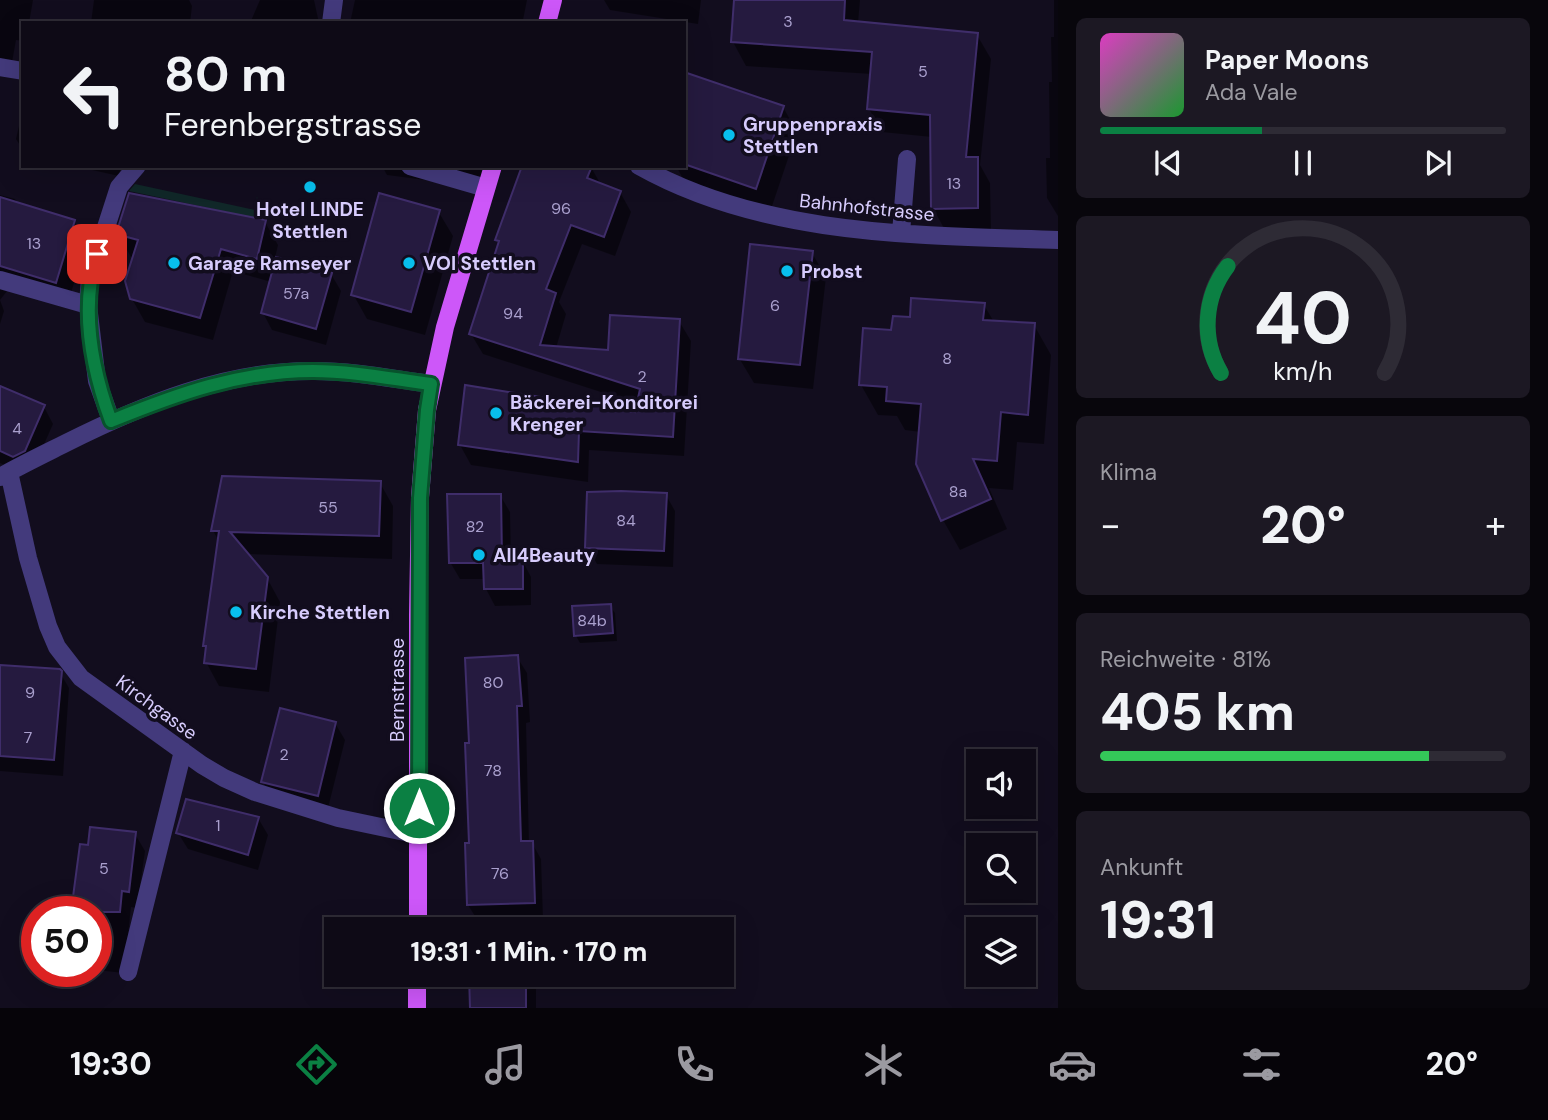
<!DOCTYPE html>
<html lang="de">
<head>
<meta charset="utf-8">
<style>
  body { margin:0; font-family:"DM Sans",sans-serif; background:#1c1823; color:#f1f3f6; height:100vh; display:flex; flex-direction:column; font-size:26px; white-space:nowrap }
  * { box-sizing:border-box; margin:0 }
  p { font-size:23px; color:#9b9aa1 }
  .icon { flex:none; width:38px; height:38px; fill:none; stroke:currentColor; stroke-width:2; stroke-linecap:round; stroke-linejoin:round }
  .map { position:relative; flex:1; overflow:hidden }
  .details { display:flex; flex-direction:column; gap:18px; padding:18px; background:#08060c; width:490px }
  .details>* { flex:none }
  .hud { position:absolute; left:21px; top:21px; width:665px; height:147px; border-radius:0px; box-shadow:0 7px 28px #0002,0 0 0 2px #2e2b35; background:#0e0a16; color:#f1f3f6; overflow:hidden }
  .buttons { position:absolute; left:966px; top:749px; display:grid; gap:14px }
  .buttons a { display:grid; place-items:center; width:70px; height:70px; border-radius:0px; background:#0e0a16; box-shadow:0 7px 28px #0002,0 0 0 2px #2e2b35; font-size:35px }
  .speed { position:absolute; left:21px; top:896px; display:flex; gap:14px; font-size:35px; font-weight:700; text-align:center }
  .speed>* { display:grid; place-content:center; width:91px; height:91px; border-radius:50%; background:#0e0a16; box-shadow:0 7px 28px #0002,0 0 0 2px #2e2b35; line-height:1 }
  .speed .limit { border:10px solid #d22; background:#fff; color:#111 }
  .pin { position:absolute; display:grid; place-items:center; width:60px; height:60px; color:#fff; margin:-30px; border-radius:14px; box-shadow:0 4px 10px #0006 }
  .me { position:absolute; width:77px; margin:-38px; rotate:0deg; stroke-linejoin:round; filter:drop-shadow(0 0 5px #0008) }
  .turn { display:flex; align-items:center; gap:24px; height:147px; padding:0 28px; font-size:32px }
  .turn .icon { width:91px; height:91px; stroke-width:2.5 }
  .turn b { display:block; font-size:49px; line-height:60px }
  .big { font-size:52px; font-weight:800; line-height:1.1 }
  .details .widget { flex:1; display:flex; flex-direction:column; justify-content:center; gap:10px; min-width:0; padding:0 24px; border-radius:10px; background:#1c1823 }
  .details .dial { align-items:center; gap:0 }
  .dial svg { height:182px; overflow:visible; fill:none; stroke:#2e2b35; stroke-width:7; stroke-linecap:round; text-anchor:middle }
  .dial text { fill:#f1f3f6; stroke:none }
  .song { display:flex; align-items:center; gap:21px }
  .cover { width:84px; height:84px; border-radius:10px; background:linear-gradient(135deg,hsl(310 70% 55%),hsl(130 70% 35%)) }
  .played { height:7px; border-radius:4px; background:linear-gradient(90deg,#0b8043 40%,#2e2b35 40%) }
  .keys { display:flex; justify-content:space-around; direction:ltr }
  .heat { display:flex; justify-content:space-between; align-items:center; font-size:38px; direction:ltr }
  .charge { height:10px; border-radius:5px; background:linear-gradient(90deg,#34c759 81%,#2e2b35 0) }
  .trip { position:absolute; left:324px; top:917px; width:410px; height:70px; border-radius:0px; background:#0e0a16; box-shadow:0 7px 28px #0002,0 0 0 2px #2e2b35; font-weight:800; line-height:70px; text-align:center }
  .menu { display:flex; height:112px; justify-content:space-around; align-items:center; background:#060409; color:#9b9aa1 }
  .menu .icon { width:49px; height:49px }
  .menu .current { color:#0b8043 }
  .menu b { font-size:32px; color:#f1f3f6 }
  main { display:flex; flex:1; min-height:0 }
  .map>svg:first-child { display:block }
</style>
</head>
<body>
<main>
<div class="map">
<svg width="1058" height="1008" viewBox="0 0 1058 1008">
  <rect width="100%" height="100%" fill="#120d1e"/>
  <!-- green -->
  <path fill="#102728" d="M135 184 255 210 257 196 258 203H270L266 220 129 191Z"/>
  <!-- shadow -->
  <path fill="#0007" d="M0 0H33L29 23H23V41L16 40 11 68 0 66Z
    M94 0H189L192 6 190 23H91Z
    M260 0H314L319 23H250Z
    M355 0H527L523 20 518 19 517 23H350Z
    M604 0H701L698 24 610 10Z
    M735 0H860L858 23 977 35 991 59 980 165 990 183 991 231 946 232 933 208 932 137 882 132 869 109 872 74 746 66 733 42Z
    M1054 0H1058V216L1047 198 1046 158H1050L1049 82H1052L1051 37H1054Z
    M684 74 783 107 797 132 770 212 686 184 676 166H684Z
    M23 109V150L16 139Z
    M74 166H121L119 176Z
    M382 166H482L480 187 387 175Z
    M591 167 601 185 620 192 631 212 615 256 582 244 559 302 566 314 556 348 610 352 679 321 691 341 684 456 589 450 588 482 471 465 460 445 636 414 638 404 483 354 471 334 500 245 497 239Z
    M0 195 15 199 19 205 74 222 86 243 68 303 11 286 0 300 4 311 0 324Z
    M438 211 453 236 425 335 367 319 353 294Z
    M265 222 278 245 275 258 331 274 341 291 326 345 272 330 263 313 271 282 233 271 213 340 145 322 132 299 134 258 131 257 118 234Z
    M812 253 826 277 813 389 754 383 739 358Z
    M984 305 994 322 1034 325 1051 355 1044 444 1017 442 1013 490 989 488 1007 529 960 550 943 520 921 432 905 430 897 416 878 415 861 385 893 332 911 319Z
    M0 388 44 407 53 424 34 467 23 473 0 463Z
    M380 483 393 506 392 559 247 554 267 578 280 602 269 692 219 686 206 662 207 649 205 646 219 541 213 531Z
    M500 495 510 512 511 560H522L531 577V605L495 606 486 589 485 579H460L450 562Z
    M666 495 675 511 673 567 597 564 587 547Z
    M610 606 615 613 617 641 580 643 576 636Z
    M517 657 527 673 530 722 526 723 529 843H532L541 859 543 919 478 921 468 905 471 745Z
    M0 667 59 671 69 688 63 776 0 771Z
    M335 723 345 740 327 812 273 798 263 782Z
    M258 818 268 835 258 870 188 849 178 833Z
    M135 834 145 851 137 908 131 907 124 973 96 970V912H65V909H73L89 847Z
    M471 975H534L536 978V1008H471Z"/>
  <!-- building -->
  <path fill="#251a3f" stroke="#3f2d6a" stroke-width="2" d="M734 0H845L844 20 978 33 966 157H978V208L931 209 930 115 867 109 872 52 731 42Z
    M684 72 784 106 756 189 684 164Z
    M522 166H592L587 178 621 191 604 237 571 225 546 289 556 293 540 345 608 350 610 315 680 319 673 437 579 431 578 462 458 445 465 385 635 412 640 389 469 334 499 241 495 240Z
    M129 193 266 220 257 259 221 249 200 318 130 299 125 281 138 240 116 234Z
    M379 193 440 210 411 312 351 295Z
    M0 197 75 220 56 283 0 266Z
    M750 244 813 251 800 365 738 359Z
    M276 257 332 273 316 329 261 313Z
    M911 298 985 303 983 320 1035 323 1028 415 1001 412 997 461 973 459 991 499 941 521 916 464 921 404 886 401 887 387 859 385 863 328 891 330 893 316 910 317Z
    M0 386 45 405 25 451 13 457 0 451Z
    M222 476 381 481 379 536 230 532 268 577 256 669 204 663 206 646H203L219 531H211Z
    M621 491 667 493 664 551 585 548 587 492Z
    M447 494H501L502 558H523V589H484L483 563H449Z
    M611 604 613 633 574 636 572 606Z
    M518 655 522 706H517L521 841H533L535 903 467 905 465 843H469L465 743H469L465 658Z
    M0 665 60 669 62 671 54 760 0 756Z
    M280 708 336 722 318 796 261 782Z
    M186 799 259 817 248 855 176 833Z
    M90 827 136 832 129 892 122 891 120 912H71L80 844 88 845Z
    M469 975H526V1008H470Z"/>
  <g fill="none" stroke-linecap="round" stroke-linejoin="round">
    <!-- minor -->
    <path stroke="#433a7c" stroke-width="18" d="M331 23 334 0
      M0 67 23 71
      M410 166 486 188
      M639 166C765 237 918 235 1058 240
      M901 233 907 159
      M0 280 88 305
      M111 420 97 381 88 305 90 277 119 187 137 166
      M9 472 28 558 48 626 57 647 81 678 202 765 224 778 255 792 338 818 419 835
      M0 477C21 465 44 454 66 443 144 404 226 370 315 371 354 371 393 379 431 384
      M128 972 183 751"/>
    <!-- major -->
    <path stroke="#cd57f9" stroke-width="18" d="M547 23 553 0
      M418 929V615L420 497 427 410 445 327 493 166
      M417 1008V975"/>
  </g>
  <g fill="none" stroke-linecap="round" stroke-linejoin="round">
    <!-- route casing -->
    <g stroke="#07532c" stroke-width="18">
      <path id="route" d="M97 254C80 308 92 369 111 421 177 394 241 371 313 371 353 371 392 379 431 384L427 410 420 498 419 808"/>
    </g>
    <!-- route -->
    <use href="#route" stroke="#0b8043" stroke-width="12"/>
  </g>
  <!-- markers -->
  <g fill="#08bfed" stroke="#120d1e" stroke-width="2.5">
    <circle cx="729" cy="135" r="7"/>
    <circle cx="310" cy="187" r="7"/>
    <circle cx="174" cy="263" r="7"/>
    <circle cx="409" cy="263" r="7"/>
    <circle cx="787" cy="271" r="7"/>
    <circle cx="496" cy="413" r="7"/>
    <circle cx="479" cy="555" r="7"/>
    <circle cx="236" cy="612" r="7"/>
  </g>
  <g text-anchor="middle" stroke-width="7" stroke-linejoin="round" paint-order="stroke">
    <!-- number labels -->
    <g font-size="16" fill="#aaa0ce">
      <text x="788" y="27">3</text>
      <text x="923" y="77">5</text>
      <text x="954" y="189">13</text>
      <text x="561" y="214">96</text>
      <text x="34" y="249">13</text>
      <text x="296" y="299">57a</text>
      <text x="775" y="311">6</text>
      <text x="513" y="319">94</text>
      <text x="947" y="364">8</text>
      <text x="642" y="382">2</text>
      <text x="17" y="434">4</text>
      <text x="958" y="497">8a</text>
      <text x="328" y="513">55</text>
      <text x="626" y="526">84</text>
      <text x="475" y="532">82</text>
      <text x="592" y="626">84b</text>
      <text x="493" y="688">80</text>
      <text x="30" y="698">9</text>
      <text x="28" y="743">7</text>
      <text x="284" y="760">2</text>
      <text x="493" y="776">78</text>
      <text x="218" y="831">1</text>
      <text x="104" y="874">5</text>
      <text x="500" y="879">76</text>
    </g>
    <!-- poi labels -->
    <g font-size="19" font-weight="bold" fill="#d7ccfd" stroke="#120d1e" text-anchor="start">
      <text x="743" y="131">Gruppenpraxis<tspan x="743" dy="22">Stettlen</tspan></text>
      <text x="310" y="216" text-anchor="middle">Hotel LINDE<tspan x="310" dy="22">Stettlen</tspan></text>
      <text x="188" y="270">Garage Ramseyer</text>
      <text x="423" y="270">VOI Stettlen</text>
      <text x="801" y="278">Probst</text>
      <text x="510" y="409">Bäckerei-Konditorei<tspan x="510" dy="22">Krenger</tspan></text>
      <text x="493" y="562">All4Beauty</text>
      <text x="250" y="619">Kirche Stettlen</text>
    </g>
    <!-- street labels -->
    <g font-size="19" fill="#d7ccfd" stroke="#120d1e">
      <text transform="translate(867 207) rotate(6)" y="7">Bahnhofstrasse</text>
      <text transform="translate(397 690) rotate(-90)" y="7">Bernstrasse</text>
      <text transform="translate(157 707) rotate(36)" y="7">Kirchgasse</text>
    </g>
  </g>
</svg>
<div class="buttons">
<a><svg class="icon" aria-label="sound" viewBox="0 0 24 24"><path d="M4 9h4l5-4v14l-5-4H4zM17 9q2 3 0 6"/></svg></a>
<a><svg class="icon" aria-label="search" viewBox="0 0 24 24"><circle cx="10" cy="10" r="6"/><path d="M15 15l6 6"/></svg></a>
<a><svg class="icon" aria-label="layers" viewBox="0 0 24 24"><path d="M12 4l9 5-9 5-9-5zM3 14l9 5 9-5"/></svg></a>
</div>
<div class="speed"><div class="limit">50</div></div>
<div class="pin" style="left:97px;top:254px;background:#d93025"><svg class="icon" aria-label="arrive" viewBox="0 0 24 24"><path d="M6 21V4h12l-3 4 3 4H6"/></svg></div>
<svg class="me" style="left:419px;top:808px" viewBox="-20 -20 40 40"><circle r="17" fill="#0b8043" stroke="#fff" stroke-width="3"/><path d="M0-11L8 9 0 5-8 9z" fill="#fff"/></svg>
<div class="trip">19:31 · 1 Min. · 170 m</div>
<div class="hud">
<div class="turn"><svg class="icon" aria-label="left" viewBox="0 0 24 24"><path d="M17 20v-9H6M10 6l-5 5 5 5"/></svg><div><b>80 m</b>Ferenbergstrasse</div></div>
</div>
</div>
<section class="details">
<div class="widget">
<div class="song"><i class="cover"></i><div><b>Paper Moons</b><p>Ada Vale</p></div></div>
<div class="played"></div>
<div class="keys"><svg class="icon" aria-label="previous" viewBox="0 0 24 24"><path d="M18 5L8 12l10 7zM5 5v14"/></svg><svg class="icon" aria-label="pause" viewBox="0 0 24 24"><path d="M8 5v14M16 5v14"/></svg><svg class="icon" aria-label="next" viewBox="0 0 24 24"><path d="M6 5l10 7-10 7zM19 5v14"/></svg></div>
</div>
<div class="widget dial"><svg viewBox="0 0 100 80">
<path d="M14 69A42 42 0 1 1 86 69"/>
<path d="M14 69A42 42 0 0 1 17 22" stroke="#0b8043"/>
<text x="50" y="56" font-size="32" font-weight="700">40</text>
<text x="50" y="72" font-size="11">km/h</text>
</svg></div>
<div class="widget"><p>Klima</p>
<div class="heat"><a>−</a><b class="big">20°</b><a>+</a></div>
</div>
<div class="widget"><p>Reichweite · 81%</p><b class="big">405 km</b><div class="charge"></div></div>
<div class="widget"><p>Ankunft</p><b class="big">19:31</b></div>
</section>
</main>
<nav class="menu">
<b>19:30</b>
<svg class="icon current" aria-label="directions" viewBox="0 0 24 24"><path d="M12 3l9 9-9 9-9-9zM9 14v-3h6M13 9l2 2-2 2"/></svg>
<svg class="icon" aria-label="music" viewBox="0 0 24 24"><path d="M9 18V5l10-2v13"/><circle cx="6" cy="18" r="3"/><circle cx="16" cy="16" r="3"/></svg>
<svg class="icon" aria-label="phone" viewBox="0 0 24 24"><path d="M5 4h4l2 5-3 2q2 4 5 5l2-3 5 2v4C11 20 4 13 5 4z"/></svg>
<svg class="icon" aria-label="climate" viewBox="0 0 24 24"><path d="M12 3v18M4 7l16 10M4 17L20 7"/></svg>
<svg class="icon" aria-label="car" viewBox="0 0 24 24"><path d="M5 17H2v-5l4-1 3-4h7l3 4 3 1v5h-3M9 17h6M6 11h13"/><circle cx="7" cy="17" r="2"/><circle cx="17" cy="17" r="2"/></svg>
<svg class="icon" aria-label="filters" viewBox="0 0 24 24"><path d="M4 7h16M4 17h16"/><circle cx="9" cy="7" r="2"/><circle cx="15" cy="17" r="2"/></svg>
<b>20°</b>
</nav>
</body>
</html>
